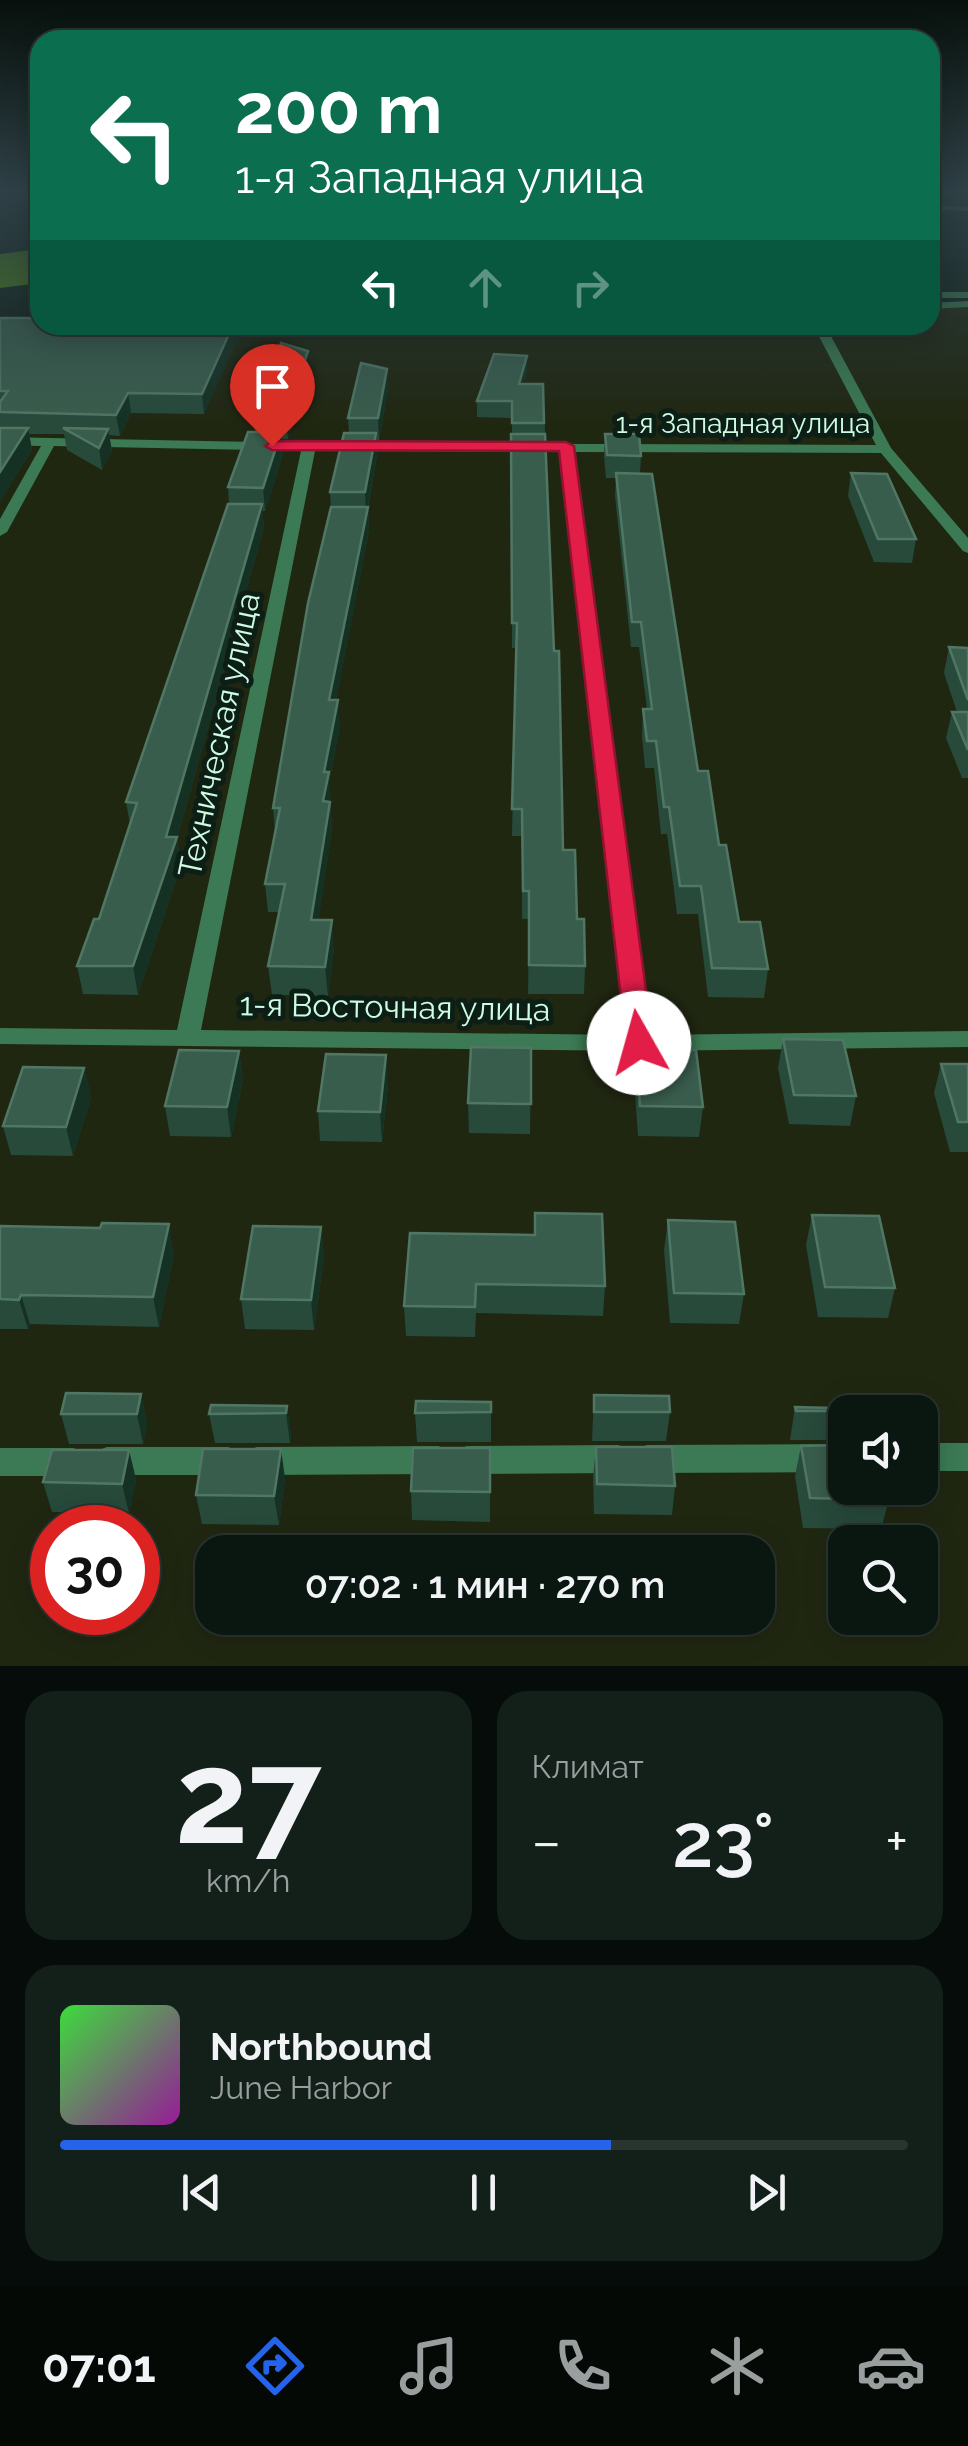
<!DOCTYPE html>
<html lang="ru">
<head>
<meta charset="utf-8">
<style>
  body { margin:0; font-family:Raleway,sans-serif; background:#131f19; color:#f1f3f6; height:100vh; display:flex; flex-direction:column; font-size:38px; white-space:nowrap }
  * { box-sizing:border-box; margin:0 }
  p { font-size:32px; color:#999f9f }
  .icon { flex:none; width:55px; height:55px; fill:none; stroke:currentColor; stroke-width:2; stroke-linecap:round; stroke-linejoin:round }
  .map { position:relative; height:1666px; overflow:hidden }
  .sheet { display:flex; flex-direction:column; gap:25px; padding:25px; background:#060c09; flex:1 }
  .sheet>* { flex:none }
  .guide { position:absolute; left:30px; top:30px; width:910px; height:305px; border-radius:30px; box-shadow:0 5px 25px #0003,0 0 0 2px #2a3530; background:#0b6e4f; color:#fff; overflow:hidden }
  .buttons { position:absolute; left:828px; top:1395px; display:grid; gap:20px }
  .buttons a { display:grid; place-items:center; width:110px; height:110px; border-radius:20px; background:#0a1610; box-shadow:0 5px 25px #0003,0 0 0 2px #2a3530; font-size:50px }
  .speed { position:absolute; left:30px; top:1505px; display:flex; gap:20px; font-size:50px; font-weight:700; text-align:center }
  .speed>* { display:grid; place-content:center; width:130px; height:130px; border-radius:50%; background:#0a1610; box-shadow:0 5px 25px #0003,0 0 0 2px #2a3530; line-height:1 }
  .speed .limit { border:15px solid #d22; background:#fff; color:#111 }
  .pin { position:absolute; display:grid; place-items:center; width:85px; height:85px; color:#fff; margin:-102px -42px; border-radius:50% 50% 50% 0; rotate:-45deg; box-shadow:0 0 10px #0007 }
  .pin .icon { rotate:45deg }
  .me { position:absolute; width:110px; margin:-55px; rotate:353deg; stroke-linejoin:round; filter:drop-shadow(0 0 8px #0008) }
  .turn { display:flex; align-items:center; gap:35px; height:210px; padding:0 40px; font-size:45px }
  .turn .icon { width:130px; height:130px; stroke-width:2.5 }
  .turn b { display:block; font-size:70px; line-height:85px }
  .lanes { display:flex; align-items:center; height:95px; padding:0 40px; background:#0003; justify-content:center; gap:50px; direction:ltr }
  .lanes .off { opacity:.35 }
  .big { font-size:75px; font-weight:600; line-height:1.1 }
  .sheet .card { flex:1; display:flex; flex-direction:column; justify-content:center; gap:15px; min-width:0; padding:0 35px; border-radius:30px; background:#131f19 }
  .sheet .dial { align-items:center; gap:0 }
  .dial b { font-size:130px; line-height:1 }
  .song { display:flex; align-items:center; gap:30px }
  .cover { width:120px; height:120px; border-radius:15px; background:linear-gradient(135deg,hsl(120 70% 55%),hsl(300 70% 35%)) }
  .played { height:10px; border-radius:5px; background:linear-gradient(90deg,#2563eb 65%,#2a3530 65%) }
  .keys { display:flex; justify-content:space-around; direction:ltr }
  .heat { display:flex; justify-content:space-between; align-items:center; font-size:55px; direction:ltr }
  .sheet .tiles { flex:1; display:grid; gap:25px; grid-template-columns:1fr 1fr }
  .card:last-child { grid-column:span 2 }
  .trip { position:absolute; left:195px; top:1535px; width:580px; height:100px; border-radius:30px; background:#0a1610; box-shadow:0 5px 25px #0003,0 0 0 2px #2a3530; font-weight:600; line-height:100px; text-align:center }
  .tab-bar { display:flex; height:160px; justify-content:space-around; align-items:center; background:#040906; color:#999f9f }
  .tab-bar .icon { width:70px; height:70px }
  .tab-bar .active { color:#2563eb }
  .tab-bar b { font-size:45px; color:#f1f3f6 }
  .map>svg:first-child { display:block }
</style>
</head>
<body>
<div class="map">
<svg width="968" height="1666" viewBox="0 0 968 1666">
  <rect width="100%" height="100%" fill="#0d1e16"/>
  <!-- green -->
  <path fill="#202711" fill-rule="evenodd" d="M930 302H968V1666H0V328L930 325ZM845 1412H920V1488H845ZM52 1528H138V1612H52ZM845 1542H920V1618H845ZM212 1552H758V1618H212Z"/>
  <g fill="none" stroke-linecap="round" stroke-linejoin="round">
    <!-- taxiway -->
    <path fill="#488212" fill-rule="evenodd" d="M40 249V283L0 288V254Z"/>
    <!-- service -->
    <path fill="#3b7a54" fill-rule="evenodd" d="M930 205 968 207V211L930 209Z
      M930 292H968V298H930Z"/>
    <!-- minor -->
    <path fill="#3b7a54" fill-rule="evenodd" d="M968 301V307L930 309V303Z
      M813 325H825L891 448 968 538V553L963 551 881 453 573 452 650 1035 968 1031V1047L639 1051 0 1044V1028L177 1030 301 451 54 446 7 532 0 536V519L41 446 0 445V437L309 443 876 445ZM315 451 560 452 626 1035 201 1030Z
      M920 1443H968V1471H920Z
      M845 1444V1472L647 1473 636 1469 632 1461 629 1469 618 1473 467 1474 456 1470 452 1462 449 1470 438 1474 257 1475 246 1471 242 1463 239 1471 228 1475H107L96 1471 92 1461 96 1451 107 1447H228L239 1451 242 1459 246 1451 257 1447 438 1446 449 1450 452 1458 456 1450 467 1446 618 1445 629 1449 632 1457 636 1449 647 1445Z
      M0 1448H73L84 1452 88 1462 84 1472 73 1476H0Z"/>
  </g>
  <!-- wall -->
  <path fill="#274a3b" d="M0 318 40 325H238L239 334 204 414 131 413 120 436 109 435 112 451 102 470 67 450 64 434H29L32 450 0 501Z
    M527 356V372L523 384H543L563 850 585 966 584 994H528L529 919H522V836H512L516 648H512V418L477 417V401Z
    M309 372 288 439H282L283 454 265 511H262L264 527 177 839 181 865 138 995 83 994 77 966 99 919 130 824 126 802 229 504 228 487 255 432 254 417Z
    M388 389 379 440H376L377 455 368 507 369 530 336 700 340 726 329 783 332 829 318 920 334 949 328 996 272 995 268 966 279 912H268L265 884 275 832 273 808 331 508 330 492 349 433 348 418Z
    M605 434 641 456 640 473 698 771 739 922 768 969 764 998 708 997 698 914H677L667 834H661L654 768H645L642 736 643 709H647L639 647H631L615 496 616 478H606L604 456Z
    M851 473 916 539 912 563 874 562 848 496Z
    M949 647 968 648V778H962L946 738 952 712H957L944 673Z
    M783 1039 856 1096 850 1126 789 1124 778 1068Z
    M531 1048 530 1134 469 1133 468 1103Z
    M636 1049 703 1107 699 1137 638 1136 634 1078Z
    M239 1051 243 1080 231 1137 170 1136 165 1106Z
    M941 1064H968V1152H950L934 1093Z
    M84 1068 91 1098 73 1156 11 1155 3 1126Z
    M388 1085 382 1142 320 1141 318 1111Z
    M812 1215 895 1288 888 1318 818 1317 806 1245Z
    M668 1220 744 1294 739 1324 670 1323 664 1250Z
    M0 1226 174 1254 159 1327 30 1324 28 1329H0Z
    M321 1227 324 1257 314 1330 245 1329 241 1299Z
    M410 1233 605 1286 603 1316 476 1313 475 1337 406 1336 404 1306Z
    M141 1394 147 1424 143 1444H69L61 1414Z
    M594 1395 670 1412 666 1441H592Z
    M491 1402V1442H417L415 1413Z
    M287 1406 291 1436 290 1443H215L209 1414Z
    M795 1407 871 1412H845V1440H790Z
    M801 1446 889 1500 881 1529 803 1528 795 1476Z
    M596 1447 675 1486 672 1515 594 1514 593 1477Z
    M490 1448V1522L412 1520 411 1491Z
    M285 1478 279 1525 202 1524 196 1495Z
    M136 1479 129 1513 52 1512 43 1482Z"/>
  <!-- shaded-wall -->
  <path fill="#153124" d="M233 325H238L239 334 204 414 202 394Z
    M308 351 309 372 288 439 286 417Z
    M527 356V372L518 400 519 384Z
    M387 369 388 389 379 440 378 418Z
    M128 393 131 413 120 436 116 415Z
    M28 428 32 450 0 501V472Z
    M108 429 112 451 102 470 99 448Z
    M281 432 283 454 265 511 263 488Z
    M376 433 377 455 366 515 365 492Z
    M262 504 264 527 177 839 181 865 138 995 133 966 166 837Z
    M368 507 369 530 331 726 329 700Z
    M338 700 340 726 329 783 331 799 326 828 323 801 324 772Z
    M330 802 332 829 314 949 311 920Z
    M332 920 334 949 328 996 325 967Z
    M239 1051 243 1080 231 1137 227 1107Z
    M386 1055 388 1085 382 1142 380 1112Z
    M84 1068 91 1098 73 1156 66 1127Z
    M169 1224 174 1254 159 1327 153 1297Z
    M321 1227 324 1257 314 1330 311 1300Z
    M21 1295 30 1324 28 1329 19 1300Z
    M141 1394 147 1424 143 1444 137 1414Z
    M287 1406 291 1436 290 1443 286 1413Z
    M281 1449 285 1478 279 1525 274 1496Z
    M129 1450 136 1479 129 1513 122 1484Z"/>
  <!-- building -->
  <path fill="#395d4d" stroke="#507664" stroke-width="2.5" d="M0 318H40V325H233L202 394 128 393 116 415 0 412V402L8 391H0Z
    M281 343 308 351 286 417H254Z
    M494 354 527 356 519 384H543L544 423H512V401H477Z
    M361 363 387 369 378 418H348Z
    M0 428H28L0 472Z
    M63 428 108 429 99 448Z
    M248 432H281L263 488 228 487Z
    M344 433H376L365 492H330Z
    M511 434H545L554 651H559L563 850H575L577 919H584L585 966 529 965V891H523L522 809H512L517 623H512Z
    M605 434H639L641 456 607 455Z
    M616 473 652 474 698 771H708L719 845H726L739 922H760L768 969 712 968 701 886H680L669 807H664L656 741H647L643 709H652L641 622H632Z
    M851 473 887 474 916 539H878Z
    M228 504H262L166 837H177L133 966H77L94 919H99L137 803 126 802Z
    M331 507H368L329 700H338L324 772H329L323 801 330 802 311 920H332L325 967 268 966 285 884H265L280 808H273L308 603Z
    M949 647 968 648V700Z
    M952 712H968V750Z
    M783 1039 843 1040 856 1096 794 1095Z
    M471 1047 531 1048V1104L468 1103Z
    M636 1049 696 1050 703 1107 640 1106Z
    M179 1050 239 1051 227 1107 165 1106Z
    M326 1054 386 1055 380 1112 318 1111Z
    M941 1064H968V1122H958Z
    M23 1067 84 1068 66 1127 3 1126Z
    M535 1213 602 1214 605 1286 476 1284 475 1307 404 1306 410 1233 535 1235Z
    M812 1215 879 1216 895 1288 825 1287Z
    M668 1220 735 1222 744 1294 674 1293Z
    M102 1223 169 1224 153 1297 21 1295 19 1300 0 1299V1226L100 1228Z
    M253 1226 321 1227 311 1300 241 1299Z
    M66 1393 141 1394 137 1414H61Z
    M594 1395 669 1396 670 1412H594Z
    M416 1401 491 1402V1412L415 1413Z
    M211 1405 287 1406 286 1413 209 1414Z
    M795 1407 871 1409V1412H854L852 1411H796Z
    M845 1445V1488H887L889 1500 810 1498 801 1446Z
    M596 1447H672L675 1486 597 1484Z
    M413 1448H490V1492L411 1491Z
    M203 1449H281L274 1496 196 1495Z
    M52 1450H129L122 1484 43 1482Z"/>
  <!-- sky -->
  <linearGradient id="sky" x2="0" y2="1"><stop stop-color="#07100c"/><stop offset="0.45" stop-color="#2f4147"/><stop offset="1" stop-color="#2f4147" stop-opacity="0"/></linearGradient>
  <rect width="968" height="425" fill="url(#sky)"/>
  <!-- route -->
  <path fill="#e11d48" stroke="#92132f" stroke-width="2.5" d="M566 442 574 446 653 1043 649 1050H630L626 1043 559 451 272 450 265 446 272 441Z"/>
  <g text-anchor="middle" stroke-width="10" stroke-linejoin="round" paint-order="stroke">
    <!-- far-street labels -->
    <g font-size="28" fill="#cdfce3" stroke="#0d1e16">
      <text x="743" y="433">1-я Западная улица</text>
    </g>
    <!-- street labels -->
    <g font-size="32" fill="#cdfce3" stroke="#0d1e16">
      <text transform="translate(219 735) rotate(-78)" y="11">Техническая улица</text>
      <text transform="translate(395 1007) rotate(1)" y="11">1-я Восточная улица</text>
    </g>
  </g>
</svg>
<div class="buttons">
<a><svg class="icon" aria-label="sound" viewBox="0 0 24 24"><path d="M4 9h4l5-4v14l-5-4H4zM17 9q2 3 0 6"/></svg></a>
<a><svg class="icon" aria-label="search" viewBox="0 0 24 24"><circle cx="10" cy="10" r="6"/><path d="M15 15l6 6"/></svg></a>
</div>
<div class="speed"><div class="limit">30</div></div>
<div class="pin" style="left:272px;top:446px;background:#d93025"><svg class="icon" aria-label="arrive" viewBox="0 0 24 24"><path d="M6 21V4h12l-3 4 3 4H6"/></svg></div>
<svg class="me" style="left:639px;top:1043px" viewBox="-20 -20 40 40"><circle r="19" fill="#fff"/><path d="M0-13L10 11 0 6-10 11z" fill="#e11d48"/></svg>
<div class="trip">07:02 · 1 мин · 270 m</div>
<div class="guide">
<div class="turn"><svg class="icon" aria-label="left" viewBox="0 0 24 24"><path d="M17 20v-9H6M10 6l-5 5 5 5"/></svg><div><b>200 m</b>1-я Западная улица</div></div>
<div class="lanes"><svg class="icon" aria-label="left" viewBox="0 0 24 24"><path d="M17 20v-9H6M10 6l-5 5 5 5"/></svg><svg class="icon off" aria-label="ahead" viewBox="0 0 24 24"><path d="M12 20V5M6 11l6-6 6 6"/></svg><svg class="icon off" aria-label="right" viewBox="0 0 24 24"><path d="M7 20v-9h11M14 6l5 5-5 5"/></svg></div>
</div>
</div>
<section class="sheet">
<div class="tiles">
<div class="card dial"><b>27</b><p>km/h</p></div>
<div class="card"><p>Климат</p>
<div class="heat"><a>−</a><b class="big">23°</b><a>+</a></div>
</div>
<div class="card">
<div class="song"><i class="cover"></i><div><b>Northbound</b><p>June Harbor</p></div></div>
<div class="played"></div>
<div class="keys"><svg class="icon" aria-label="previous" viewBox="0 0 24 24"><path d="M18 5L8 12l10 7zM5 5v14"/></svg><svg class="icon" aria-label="pause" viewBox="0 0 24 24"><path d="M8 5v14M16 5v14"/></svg><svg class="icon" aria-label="next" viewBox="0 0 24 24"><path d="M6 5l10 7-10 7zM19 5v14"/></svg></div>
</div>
</div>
</section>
<nav class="tab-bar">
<b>07:01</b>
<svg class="icon active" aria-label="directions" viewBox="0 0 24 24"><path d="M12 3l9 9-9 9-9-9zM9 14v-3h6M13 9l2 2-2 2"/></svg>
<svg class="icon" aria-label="music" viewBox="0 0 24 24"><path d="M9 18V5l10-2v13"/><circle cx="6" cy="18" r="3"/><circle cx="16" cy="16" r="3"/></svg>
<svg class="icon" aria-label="phone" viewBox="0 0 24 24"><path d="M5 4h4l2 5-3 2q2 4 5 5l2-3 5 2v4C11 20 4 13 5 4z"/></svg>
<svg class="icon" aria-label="climate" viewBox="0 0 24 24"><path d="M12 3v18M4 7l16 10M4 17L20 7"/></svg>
<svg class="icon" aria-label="car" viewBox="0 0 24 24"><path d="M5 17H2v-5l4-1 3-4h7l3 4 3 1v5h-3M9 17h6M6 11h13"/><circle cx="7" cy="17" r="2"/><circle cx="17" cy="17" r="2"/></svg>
</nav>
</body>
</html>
